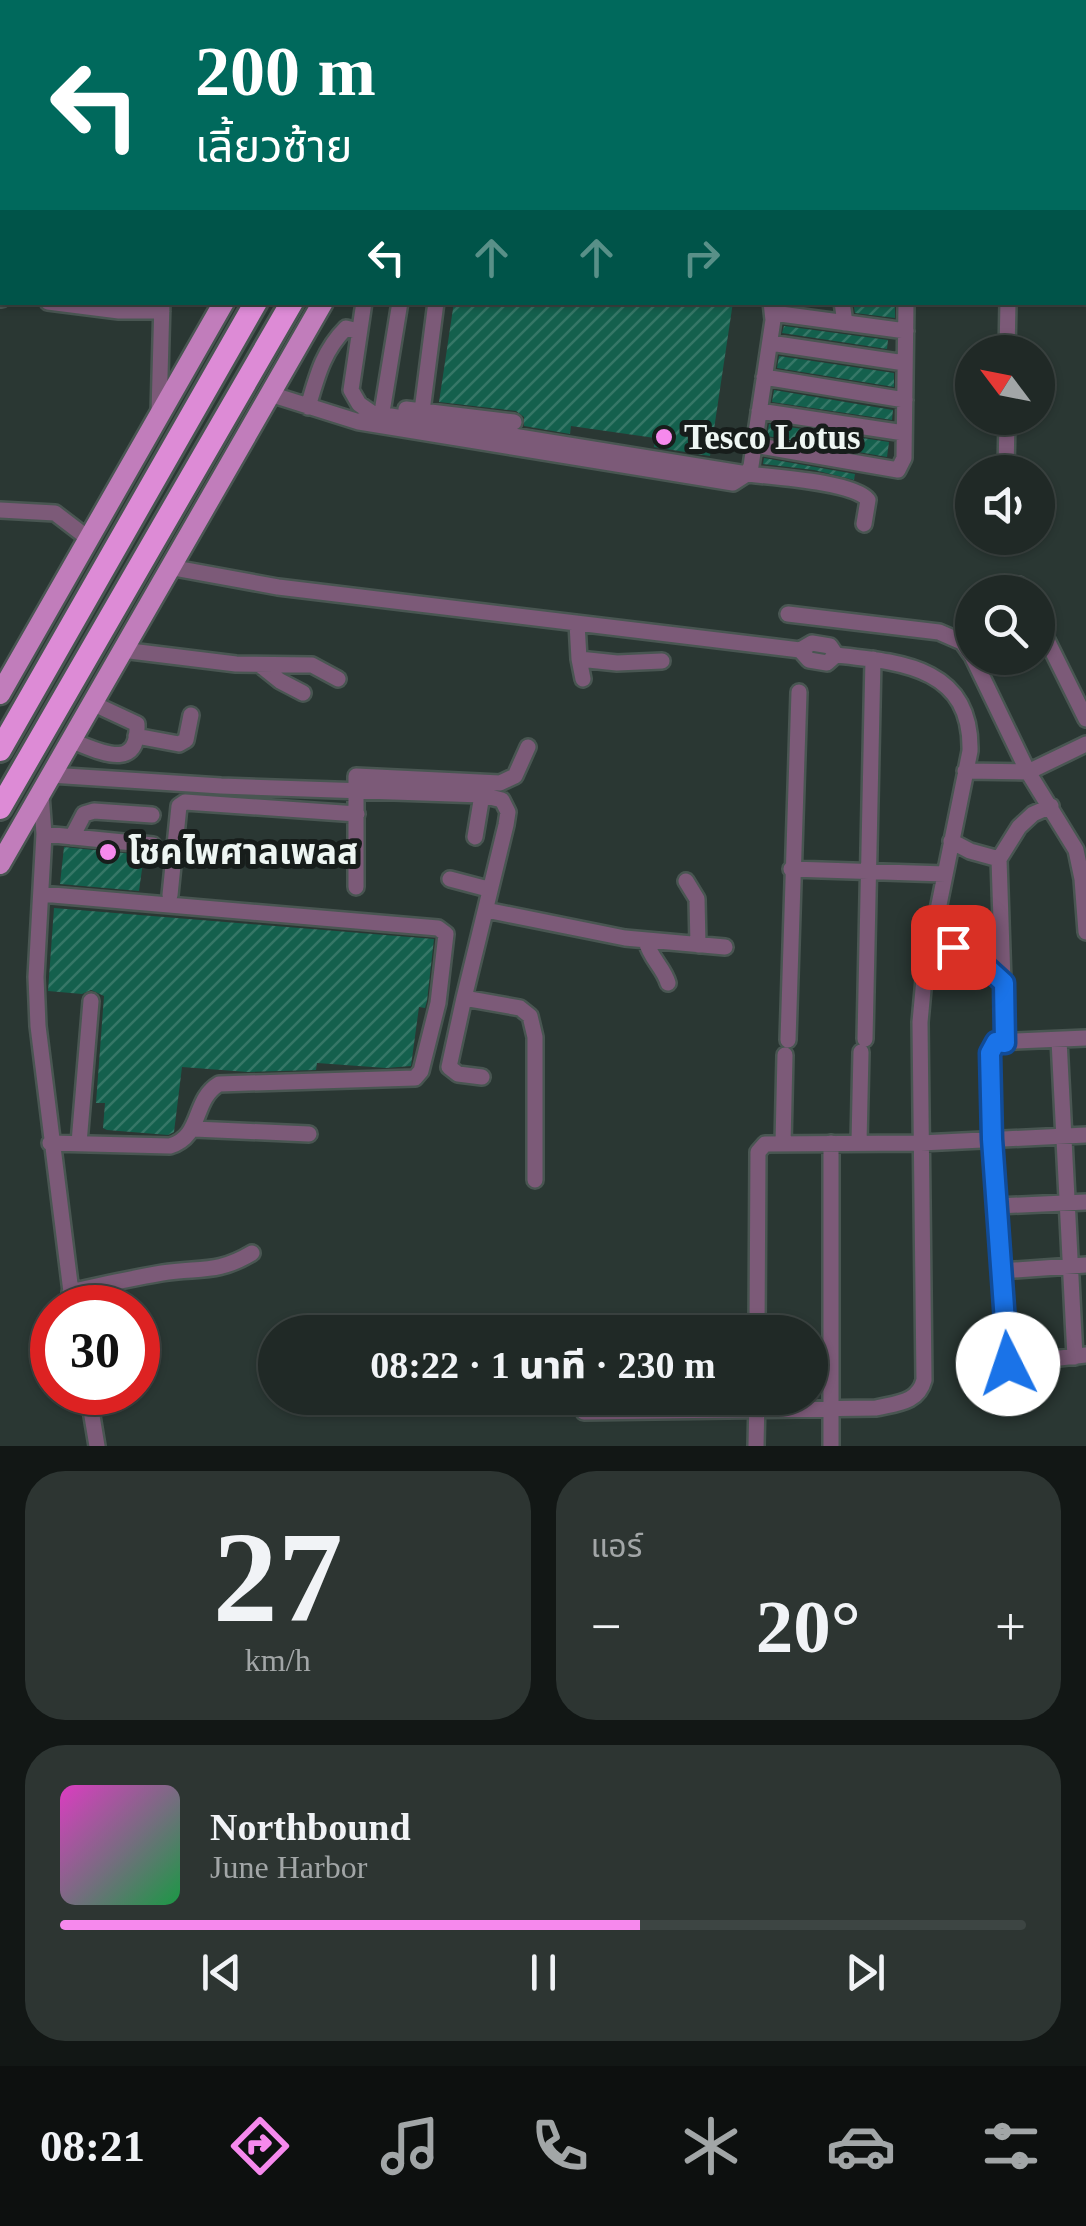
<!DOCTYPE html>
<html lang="th">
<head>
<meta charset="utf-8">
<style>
  body { margin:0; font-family:"Times New Roman","Noto Sans Thai",serif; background:#2d3532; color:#f1f3f6; height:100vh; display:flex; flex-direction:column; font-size:38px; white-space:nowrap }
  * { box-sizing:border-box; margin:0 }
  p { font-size:32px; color:#a2a6a7 }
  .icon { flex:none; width:55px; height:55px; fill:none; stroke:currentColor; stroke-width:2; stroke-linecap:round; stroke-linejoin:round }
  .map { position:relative; height:1446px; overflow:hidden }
  .side { display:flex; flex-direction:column; gap:25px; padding:25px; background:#121715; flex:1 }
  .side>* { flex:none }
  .banner { position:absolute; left:0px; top:0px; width:1088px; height:305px; box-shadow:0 2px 8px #0004,0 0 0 2px #3d4543; background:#00695c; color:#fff; overflow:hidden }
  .needle { width:65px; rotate:302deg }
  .tools { position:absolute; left:955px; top:335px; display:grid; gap:20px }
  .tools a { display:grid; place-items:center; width:100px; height:100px; border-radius:50%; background:#202926; box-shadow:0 2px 8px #0004,0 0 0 2px #3d4543; font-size:50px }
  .speed { position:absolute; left:30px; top:1285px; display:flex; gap:20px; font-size:50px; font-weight:700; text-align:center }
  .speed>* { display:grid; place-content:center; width:130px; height:130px; border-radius:50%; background:#202926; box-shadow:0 2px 8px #0004,0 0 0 2px #3d4543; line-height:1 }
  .speed .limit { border:15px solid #d22; background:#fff; color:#111 }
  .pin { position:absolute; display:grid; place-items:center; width:85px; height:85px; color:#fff; margin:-42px; border-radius:20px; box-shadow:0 5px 15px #0006 }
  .me { position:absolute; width:110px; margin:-55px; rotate:356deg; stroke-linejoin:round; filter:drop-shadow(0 0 8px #0008) }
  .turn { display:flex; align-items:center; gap:35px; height:210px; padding:0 30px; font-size:45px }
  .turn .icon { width:130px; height:130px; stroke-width:2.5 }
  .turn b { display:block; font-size:70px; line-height:85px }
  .lanes { display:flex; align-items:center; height:95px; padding:0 30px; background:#0003; justify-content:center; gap:50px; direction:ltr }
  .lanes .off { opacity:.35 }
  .big { font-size:75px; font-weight:800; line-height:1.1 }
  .side .tile { flex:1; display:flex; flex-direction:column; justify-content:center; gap:15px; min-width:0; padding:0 35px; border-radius:40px; background:#2d3532 }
  .side .dial { align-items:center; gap:0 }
  .dial b { font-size:130px; line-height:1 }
  .song { display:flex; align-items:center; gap:30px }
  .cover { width:120px; height:120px; border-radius:15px; background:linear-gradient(135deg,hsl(310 70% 55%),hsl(140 70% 35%)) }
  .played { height:10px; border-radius:5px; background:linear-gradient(90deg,#f689ed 60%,#3d4543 60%) }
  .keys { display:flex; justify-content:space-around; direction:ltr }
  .heat { display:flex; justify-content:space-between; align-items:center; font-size:55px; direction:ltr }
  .side .tiles { flex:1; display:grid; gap:25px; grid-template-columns:1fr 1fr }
  .tile:last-child { grid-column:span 2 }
  .trip { position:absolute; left:258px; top:1315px; width:570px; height:100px; border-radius:50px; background:#202926; box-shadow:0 2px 8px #0004,0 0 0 2px #3d4543; font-weight:800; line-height:100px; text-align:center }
  .tabs { display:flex; height:160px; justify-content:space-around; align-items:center; background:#0d100f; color:#a2a6a7 }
  .tabs .icon { width:70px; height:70px }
  .tabs .active { color:#f689ed }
  .tabs b { font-size:45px; color:#f1f3f6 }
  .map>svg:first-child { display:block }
</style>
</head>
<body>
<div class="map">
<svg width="1086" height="1446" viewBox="0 0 1086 1446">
  <defs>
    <pattern id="building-hatch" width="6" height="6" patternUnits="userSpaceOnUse" patternTransform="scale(2.5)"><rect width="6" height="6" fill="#14604d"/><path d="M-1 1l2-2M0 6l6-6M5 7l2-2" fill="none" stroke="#367767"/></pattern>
  </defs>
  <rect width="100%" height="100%" fill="#2a3733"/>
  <!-- building -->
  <path fill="url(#building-hatch)" d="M454 302H733L710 456 654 447 655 438 571 426 570 434 524 426V417L516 411 439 402Z
    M853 302H895V318L855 313Z
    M784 326 888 340 887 349 782 333Z
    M779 356 894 373V387L777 368Z
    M774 390 893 410 892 420 772 402Z
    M769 424 889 442 887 457 767 436Z
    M764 458 855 474 854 480 814 470 763 464Z
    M64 847 144 855 139 891 60 884Z
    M54 908 434 939 427 1001 425 1008 419 1007 411 1066 386 1068 317 1063 316 1070 248 1072 182 1067 174 1132 168 1135 107 1130 103 1128 105 1103H96L104 996 91 990 82 994 48 991Z"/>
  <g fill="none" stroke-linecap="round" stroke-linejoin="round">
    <!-- minor casing -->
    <g stroke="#495652" stroke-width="20">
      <path id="minor" d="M867 0 875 2
        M172 2V0
        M524 2 526 0
        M0 299H2
        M48 302 119 311H162
        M364 302 351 390 359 404 372 413 747 474C773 477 854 482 868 500L864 524
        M842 302 845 323
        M773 313 906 331
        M770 343 905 363
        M1007 352 1008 302
        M764 377 905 400
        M270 394 359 422 367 417
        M383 406 400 302
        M308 407C317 376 323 351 346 328L358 331
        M406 409 422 411 436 302
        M422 411 514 422
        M759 411 904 433
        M159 413 162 302
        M359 422 733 483 747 474 751 466 773 320 771 302
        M754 445 898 470 904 458 906 302
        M1006 472 1007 418
        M0 510 55 513 89 539
        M169 567 278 587 800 650 812 643 830 646 836 655C901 662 972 667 970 751L924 979 920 1022 924 1380C918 1403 897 1403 876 1408L584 1412
        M1019 585 1023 592
        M788 614 939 632 962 642 972 656
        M1038 622 1086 719
        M577 623 579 659 617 663 662 661
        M122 650 236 664 312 665 338 679
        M800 650 809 660 827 663 836 655
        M973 658 1028 772 1076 850 1082 879 1086 932
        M579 659 583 679
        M260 665 280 681 303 693
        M136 736 179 744 186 740 191 715
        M70 740C97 750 139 774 137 724L92 703
        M965 771 1028 772 1086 744
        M50 775 221 786 482 795 502 800 508 812 506 825 464 998 520 1008 530 1016 535 1037V1180
        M41 794 44 834 36 977 38 1026 73 1308
        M44 834 153 845
        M72 837 84 814 94 811 152 815
        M475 837 482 795
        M951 841 970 851 999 859
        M791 869 945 874
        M450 879 488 889
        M686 881 697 899 698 945
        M356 887V776L500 783 515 776 528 747
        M41 894 438 928 446 934 438 1003 421 1071 415 1078 219 1084C192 1100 203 1136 170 1146L50 1143
        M170 895 179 806 185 802 357 814
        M486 910 625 938 725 947
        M646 941C650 958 664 968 668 983
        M931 941 969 955 1004 983
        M464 998 449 1067 458 1074 482 1077
        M1086 1038 996 1042 990 1053 993 1139 1008 1364 1086 1355
        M865 1039 873 659
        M788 1040 799 692
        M1059 1040 1075 1357
        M1005 1043 999 859 1019 827 1033 814 1051 806
        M194 1129 309 1134
        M859 1142 861 1052
        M79 1143 91 1001
        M783 1144 785 1055
        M997 1206 1086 1202
        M1001 1271 1086 1265
        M70 1292C101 1285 132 1278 162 1273 200 1267 217 1274 252 1253
        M757 1332 758 1152 765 1144 921 1143 1086 1135
        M1008 1364 1010 1387
        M88 1392 97 1446
        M756 1446 757 1398
        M831 1446V1143"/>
    </g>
    <!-- major casing -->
    <g stroke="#495652" stroke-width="25">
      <path id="major" d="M397 2 398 0
        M495 2 496 0
        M0 694 224 302
        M0 864 323 302"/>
    </g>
    <!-- highway casing -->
    <g stroke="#495652" stroke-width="28">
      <path id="highway" d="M430 2 431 0
        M463 2 465 0
        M0 750 256 302
        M0 808 292 302"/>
    </g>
    <!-- minor -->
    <use href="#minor" stroke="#7c5a78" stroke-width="15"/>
    <!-- major -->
    <use href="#major" stroke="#c17dbb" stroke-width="20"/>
    <!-- highway -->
    <use href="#highway" stroke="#dd8bd6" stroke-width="22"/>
  </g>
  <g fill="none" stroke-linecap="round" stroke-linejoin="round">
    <!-- route casing -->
    <g stroke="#114b97" stroke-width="25">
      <path id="route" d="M953 947 981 962 1004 983 1005 1043 996 1042 990 1053 992 1139 1008 1364"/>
    </g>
    <!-- route -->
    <use href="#route" stroke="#1a73e8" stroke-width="18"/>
  </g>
  <!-- markers -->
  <g fill="#f689ed" stroke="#171d1b" stroke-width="4">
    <circle cx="664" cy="437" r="10"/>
    <circle cx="108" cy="852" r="10"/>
  </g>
  <g text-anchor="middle" stroke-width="10" stroke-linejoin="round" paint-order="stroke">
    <!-- poi labels -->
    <g font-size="35" font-weight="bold" fill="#eef6f3" stroke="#171d1b" text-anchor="start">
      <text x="684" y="449">Tesco Lotus</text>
      <text x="128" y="864">โชคไพศาลเพลส</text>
    </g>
  </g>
</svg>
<div class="tools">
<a><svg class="needle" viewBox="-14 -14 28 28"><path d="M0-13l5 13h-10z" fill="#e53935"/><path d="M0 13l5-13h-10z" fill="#a2a6a7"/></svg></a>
<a><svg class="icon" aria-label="sound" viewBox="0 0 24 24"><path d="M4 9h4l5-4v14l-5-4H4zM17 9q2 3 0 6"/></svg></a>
<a><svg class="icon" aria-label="search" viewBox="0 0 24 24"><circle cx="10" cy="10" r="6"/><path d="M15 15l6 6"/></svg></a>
</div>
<div class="speed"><div class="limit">30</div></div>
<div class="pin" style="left:953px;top:947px;background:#d93025"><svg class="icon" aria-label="arrive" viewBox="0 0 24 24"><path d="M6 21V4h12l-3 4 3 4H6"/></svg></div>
<svg class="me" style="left:1008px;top:1364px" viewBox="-20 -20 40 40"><circle r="19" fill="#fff"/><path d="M0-13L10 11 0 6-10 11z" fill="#1a73e8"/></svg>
<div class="trip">08:22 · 1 นาที · 230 m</div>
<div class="banner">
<div class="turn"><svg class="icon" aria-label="left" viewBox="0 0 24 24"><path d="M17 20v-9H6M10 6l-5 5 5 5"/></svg><div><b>200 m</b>เลี้ยวซ้าย</div></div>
<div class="lanes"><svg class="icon" aria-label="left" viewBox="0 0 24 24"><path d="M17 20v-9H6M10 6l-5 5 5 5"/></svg><svg class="icon off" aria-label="ahead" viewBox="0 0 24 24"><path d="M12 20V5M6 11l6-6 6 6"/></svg><svg class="icon off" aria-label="ahead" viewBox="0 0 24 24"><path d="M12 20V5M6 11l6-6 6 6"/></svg><svg class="icon off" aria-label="right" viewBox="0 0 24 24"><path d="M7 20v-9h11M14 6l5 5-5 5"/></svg></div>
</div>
</div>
<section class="side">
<div class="tiles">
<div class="tile dial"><b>27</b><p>km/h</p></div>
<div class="tile"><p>แอร์</p>
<div class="heat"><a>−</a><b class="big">20°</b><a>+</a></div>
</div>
<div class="tile">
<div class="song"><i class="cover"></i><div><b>Northbound</b><p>June Harbor</p></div></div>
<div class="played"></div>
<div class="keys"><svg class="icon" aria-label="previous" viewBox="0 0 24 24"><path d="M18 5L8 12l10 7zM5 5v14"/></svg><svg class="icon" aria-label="pause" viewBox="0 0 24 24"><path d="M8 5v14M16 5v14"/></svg><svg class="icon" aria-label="next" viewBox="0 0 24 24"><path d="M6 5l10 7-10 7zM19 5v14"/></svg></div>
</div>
</div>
</section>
<nav class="tabs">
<b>08:21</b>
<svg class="icon active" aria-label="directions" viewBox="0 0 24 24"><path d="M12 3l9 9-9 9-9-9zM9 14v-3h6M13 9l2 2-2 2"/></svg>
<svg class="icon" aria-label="music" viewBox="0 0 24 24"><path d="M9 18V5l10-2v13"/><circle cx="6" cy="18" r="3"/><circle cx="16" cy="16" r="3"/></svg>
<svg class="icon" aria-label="phone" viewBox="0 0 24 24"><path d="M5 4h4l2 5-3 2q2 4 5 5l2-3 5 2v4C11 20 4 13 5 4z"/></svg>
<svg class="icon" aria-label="climate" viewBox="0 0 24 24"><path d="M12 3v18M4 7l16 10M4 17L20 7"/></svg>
<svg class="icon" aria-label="car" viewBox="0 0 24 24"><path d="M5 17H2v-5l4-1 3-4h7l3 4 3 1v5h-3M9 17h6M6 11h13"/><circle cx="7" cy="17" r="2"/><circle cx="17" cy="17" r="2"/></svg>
<svg class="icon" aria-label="filters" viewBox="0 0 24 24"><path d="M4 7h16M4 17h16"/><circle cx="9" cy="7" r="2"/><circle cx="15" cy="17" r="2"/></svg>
</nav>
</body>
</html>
